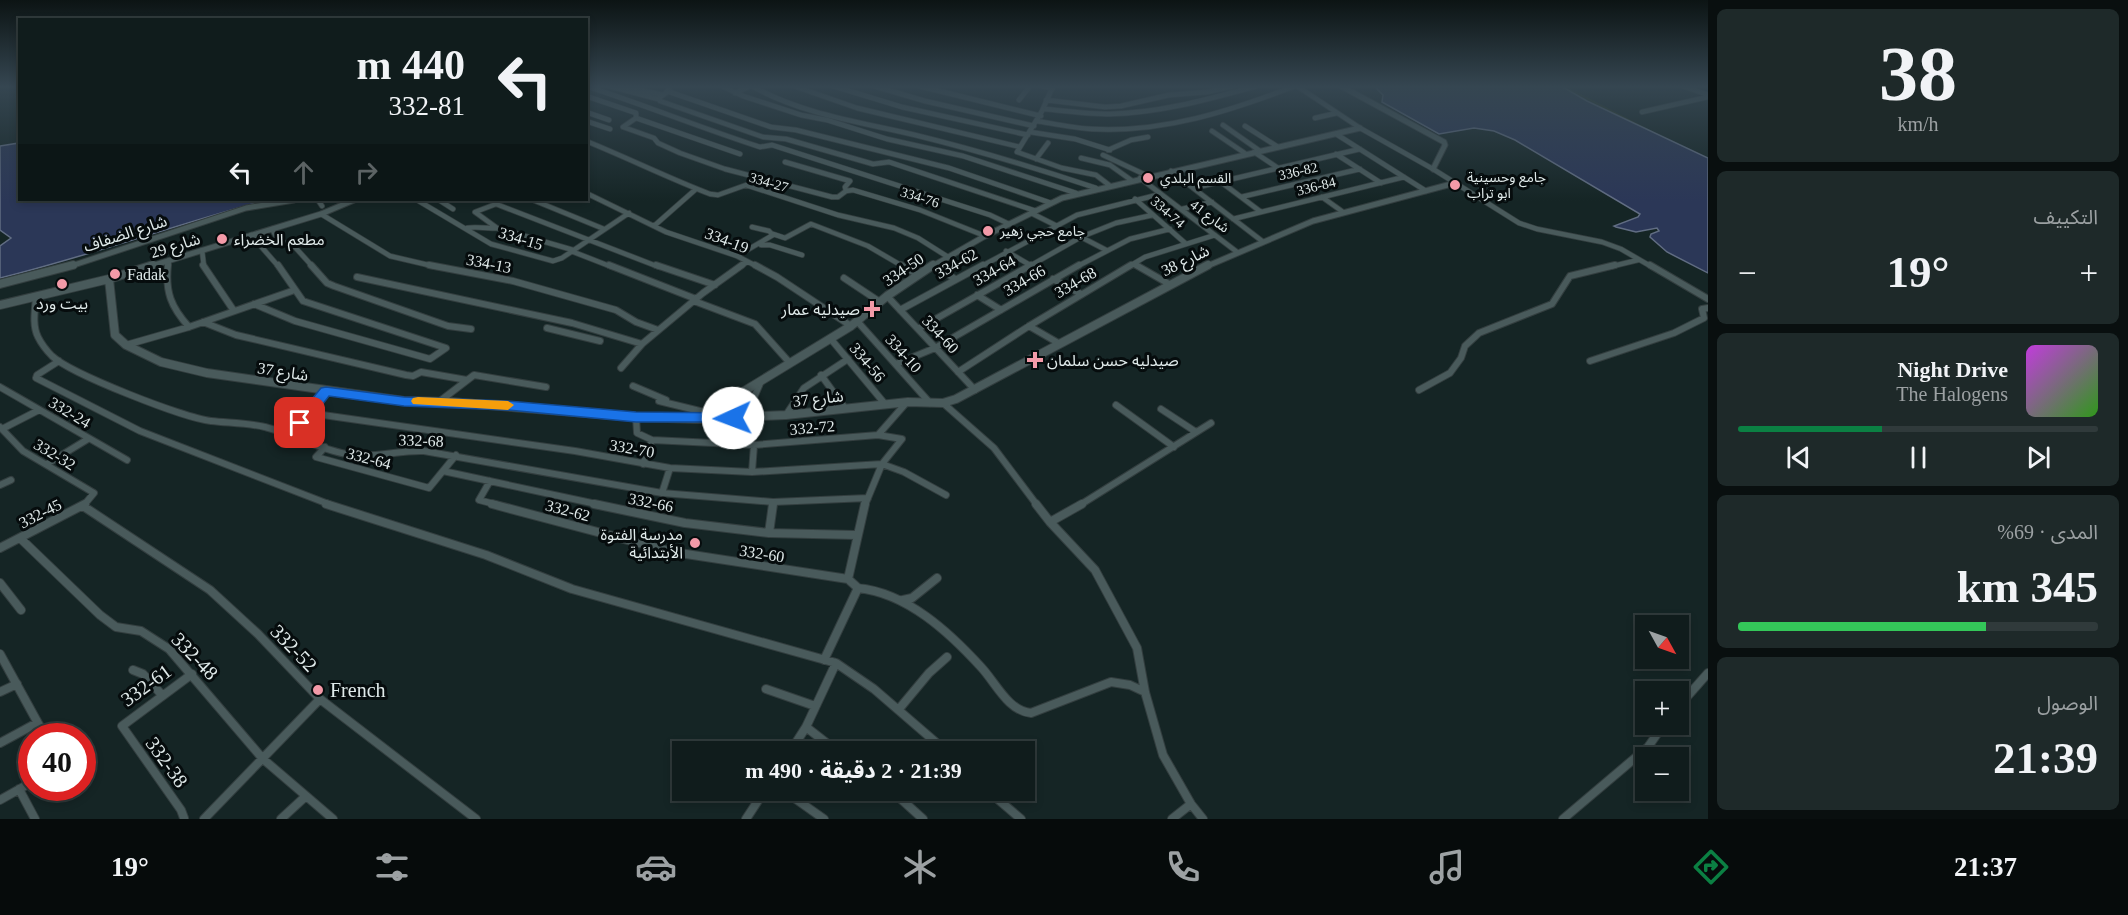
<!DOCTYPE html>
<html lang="ar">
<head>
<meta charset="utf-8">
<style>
  body { margin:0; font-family:"Times New Roman","Noto Sans Arabic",serif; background:#1e2929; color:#f1f3f6; direction:rtl; height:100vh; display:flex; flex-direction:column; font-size:22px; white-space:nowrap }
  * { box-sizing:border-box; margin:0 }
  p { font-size:20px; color:#9ca1a3 }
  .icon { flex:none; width:33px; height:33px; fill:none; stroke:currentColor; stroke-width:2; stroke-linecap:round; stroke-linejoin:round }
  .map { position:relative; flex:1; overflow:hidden; direction:ltr }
  .panel { display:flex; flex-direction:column; gap:9px; padding:9px; background:#090f0f; width:420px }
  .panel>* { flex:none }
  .banner { position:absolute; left:18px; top:18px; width:570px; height:183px; border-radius:0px; box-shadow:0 3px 9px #0003,0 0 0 2px #303a3b; direction:rtl; background:#101c1c; color:#f1f3f6; overflow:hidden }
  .needle { width:39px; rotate:130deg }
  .fabs { position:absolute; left:1635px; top:615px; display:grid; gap:12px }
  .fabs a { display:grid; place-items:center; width:54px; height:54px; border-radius:0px; background:#101c1c; box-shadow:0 3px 9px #0003,0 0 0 2px #303a3b; font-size:30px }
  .speed { position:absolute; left:18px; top:723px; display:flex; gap:12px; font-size:30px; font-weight:700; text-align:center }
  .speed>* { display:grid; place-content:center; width:78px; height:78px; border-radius:50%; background:#101c1c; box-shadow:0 3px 9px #0003,0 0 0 2px #303a3b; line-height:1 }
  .speed .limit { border:9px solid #d22; background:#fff; color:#111 }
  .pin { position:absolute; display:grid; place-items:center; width:51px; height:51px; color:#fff; margin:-26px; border-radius:12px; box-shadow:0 3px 9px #0006 }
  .me { position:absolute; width:66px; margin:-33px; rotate:268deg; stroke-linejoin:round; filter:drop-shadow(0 0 4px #0008) }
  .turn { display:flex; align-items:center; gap:21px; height:126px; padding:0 24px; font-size:27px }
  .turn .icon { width:78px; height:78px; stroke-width:2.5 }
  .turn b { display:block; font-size:42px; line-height:51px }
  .lanes { display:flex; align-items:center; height:57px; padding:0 24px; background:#0003; justify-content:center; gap:30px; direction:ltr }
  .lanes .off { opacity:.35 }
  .big { font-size:45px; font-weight:700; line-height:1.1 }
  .panel .widget { flex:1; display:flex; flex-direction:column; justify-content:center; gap:9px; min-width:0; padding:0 21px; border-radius:9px; background:#1e2929 }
  .panel .dial { align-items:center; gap:0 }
  .dial b { font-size:78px; line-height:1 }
  .song { display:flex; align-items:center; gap:18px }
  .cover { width:72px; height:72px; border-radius:9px; background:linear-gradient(135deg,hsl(290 70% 55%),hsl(110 70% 35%)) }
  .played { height:6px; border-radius:3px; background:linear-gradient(90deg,#0b8043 40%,#303a3b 40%) }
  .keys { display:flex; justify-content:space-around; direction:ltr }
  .heat { display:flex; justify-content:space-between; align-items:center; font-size:33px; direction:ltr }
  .charge { height:9px; border-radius:4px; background:linear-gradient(90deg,#34c759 69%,#303a3b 0) }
  .trip { position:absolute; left:672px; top:741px; width:363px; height:60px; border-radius:0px; background:#101c1c; box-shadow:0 3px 9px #0003,0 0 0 2px #303a3b; font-weight:700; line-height:60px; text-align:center; direction:rtl }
  .menu { display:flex; height:96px; justify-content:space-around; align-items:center; background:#060b0b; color:#9ca1a3 }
  .menu .icon { width:42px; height:42px }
  .menu .active { color:#0b8043 }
  .menu b { font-size:27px; color:#f1f3f6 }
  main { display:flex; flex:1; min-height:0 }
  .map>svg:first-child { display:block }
</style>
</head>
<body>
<main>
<section class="panel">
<div class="widget dial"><b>38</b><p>km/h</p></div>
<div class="widget"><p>التكييف</p>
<div class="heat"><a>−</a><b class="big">19°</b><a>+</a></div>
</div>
<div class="widget">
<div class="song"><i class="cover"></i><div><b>Night Drive</b><p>The Halogens</p></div></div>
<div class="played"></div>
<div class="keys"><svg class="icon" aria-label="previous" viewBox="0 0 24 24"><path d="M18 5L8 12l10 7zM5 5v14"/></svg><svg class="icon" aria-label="pause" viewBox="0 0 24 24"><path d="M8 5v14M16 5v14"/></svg><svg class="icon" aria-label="next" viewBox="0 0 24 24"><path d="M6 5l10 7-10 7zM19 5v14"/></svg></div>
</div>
<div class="widget"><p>المدى · 69%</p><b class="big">345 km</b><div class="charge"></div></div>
<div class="widget"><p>الوصول</p><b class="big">21:39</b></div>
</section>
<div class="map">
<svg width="1708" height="819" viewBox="0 0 1708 819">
  <rect width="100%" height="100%" fill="#152525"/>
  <!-- green -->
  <path fill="#27351e" d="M1560 86 1575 91 1677 144 1672 143Z"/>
  <!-- water -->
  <path fill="#2b3757" stroke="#616d83" stroke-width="1.5" d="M1374 86H1561L1587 101 1708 158V273L1667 252 1650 237 1651 234 1659 231 1657 228 1636 232 1616 227 1614 226 1638 217 1640 214 1515 140 1494 131 1474 128 1439 134 1382 102 1383 95Z
    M19 143 20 200H267C177 224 90 256 0 278V246L11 238 0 230V146Z"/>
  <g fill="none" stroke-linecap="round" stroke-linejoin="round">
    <!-- minor-far2 casing -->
    <g stroke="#333e3f" stroke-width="6">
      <path id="minor-far2" d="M586 86C645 105 701 128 760 147L772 145 990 215 1009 224
        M609 86 658 99
        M624 86 663 95
        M667 86 670 90 659 98 660 101 763 137 786 139 873 164 889 162 1036 211
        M722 86 743 96 801 115 827 120 887 139 963 156 1076 193
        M752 86C801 114 860 122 915 135 976 150 1036 168 1096 188
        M794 86 857 108 1020 147
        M833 86 902 107 1028 135
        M874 86 925 101 1034 126
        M919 86 1041 116
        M1042 86 1053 88
        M1053 86 1042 111 1017 152 1062 168 1096 175 1109 185
        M1297 86 1360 128 1433 169 1519 223 1537 229 1602 242 1621 249 1652 267
        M1683 86 1708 95
        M667 91 771 127 796 130 949 168 1051 203
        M735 93 750 86
        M586 96 636 113V118
        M1019 100 1030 86
        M1046 100 1105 107 1121 106 1169 95 1207 92 1234 86
        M1045 109C1066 111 1089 114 1110 114 1160 113 1209 99 1257 86
        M586 112 609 120
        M1642 112 1708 97
        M1315 118 1337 113
        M586 121 610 129
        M1037 121C1055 124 1074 128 1092 129 1163 133 1230 111 1295 86
        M1223 125 1260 151
        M1245 126 1278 147
        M1212 131 1246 154
        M1030 132 1075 139 1110 150
        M1336 134 1426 191
        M586 141C628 158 668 178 710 194L718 195 746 185 838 215 894 228 918 238 948 257
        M1108 150 1131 140 1148 137
        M1254 152 1278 168
        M740 154 636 118 623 127 654 138 658 143 680 153 725 169 832 197H838L846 191 845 187 850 181 785 162
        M1336 154 1381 183
        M1103 155 1148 176
        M1081 158 1110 165 1131 180
        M1036 159 1048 143
        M1171 171 1262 241
        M1140 178 1237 252
        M1221 182 1261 212
        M1194 188 1360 149
        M846 191 853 190 920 210 985 236
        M586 193 666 232 737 256 758 267
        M1241 197 1360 169
        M1322 197 1343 212
        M1135 199 1185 243
        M318 200 322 206
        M417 200 491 244 553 261 562 258 629 213
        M439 200 453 209
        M533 200 604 229
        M1182 209 1212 202
        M1031 213 1055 225
        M321 214 390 256 437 267
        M1233 219 1404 177
        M654 226 696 189
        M467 228C477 226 486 229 497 228
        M272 229 278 240 294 246 313 267
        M773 234 785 238 811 224 868 246 904 267
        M251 235 279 267
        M1081 237 1106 250
        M761 245H770L802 255
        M202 250 204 267
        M573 250 497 228 475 212 496 204 659 267
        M571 251 612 267
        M1006 251 1030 265
        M737 256 773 235 769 231 752 227
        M1134 264 1139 267
        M934 265 937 267
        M168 267 169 260
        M740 267 747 262
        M980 267 1077 215 1161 194
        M1028 267 1081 237 1116 223 1153 215
        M1076 267 1130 239 1170 229
        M1128 267 1145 257 1215 235
        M1609 267 1638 260"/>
    </g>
    <!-- minor-far1 casing -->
    <g stroke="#333e3f" stroke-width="8">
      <path id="minor-far1" d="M168 265C165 292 171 307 189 327
        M203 265 234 311
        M311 265 327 283 334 286 448 326 471 329
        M429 265 513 281 616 310 636 322 658 330
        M609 265 696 299
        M656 265 715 285
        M755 265 777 277 851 326
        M901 265 918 275
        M935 265 955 279
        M1136 265 1169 284
        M1650 265 1708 299
        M357 277 572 323 642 344 703 293 742 265
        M844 278 880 302
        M1053 279 1081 294
        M977 295 1001 310
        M887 296 975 390
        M36 297C35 310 32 325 38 337 41 343 47 351 52 356 71 374 184 418 211 421 229 423 247 423 265 427 294 434 322 451 352 455 376 458 400 450 424 451L662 493 773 502 868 498
        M694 301 755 324 789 362
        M254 304 295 321 430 359 446 348 303 301 278 265
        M900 310 983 265
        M857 321 930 403
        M203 322 236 335 406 375 413 376 421 372 467 380
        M1029 326 1060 344
        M547 328 600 341
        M918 329 1031 265
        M830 338 885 404
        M126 345 189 327 292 291
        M59 361 37 375 36 378 140 431 331 505
        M1590 361 1674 333 1704 318 1702 309 1708 308
        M896 364 935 348 1079 265
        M621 368 642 344
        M958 372 1029 326 1131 265
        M821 375 845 408
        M633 386 666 400
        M0 387 127 460
        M1419 390 1450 373 1461 358 1465 346 1479 333 1552 304 1570 276 1615 265
        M440 401 474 375 546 387
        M659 401 708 413
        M943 403 994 448 1037 505
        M1116 405 1174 447
        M1161 409 1196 432
        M309 413 575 451 670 468 752 472 882 464 904 472 946 495
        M786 415 804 388 848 359
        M636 417 637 433 652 440 754 445 878 435 902 439 882 464 865 505
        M750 417V407L761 381
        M0 427 23 451 94 493 84 505
        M2 429 39 410
        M291 434 326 391
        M878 435 907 402
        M325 447 316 457 429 488 456 455
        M47 464 88 439
        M643 464 652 440
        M443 471 601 505
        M752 472 754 445
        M490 481 479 500 498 505
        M0 485 11 480
        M662 493 670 468
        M773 505V502
        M1080 505 1211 423"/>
    </g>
    <!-- minor casing -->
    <g stroke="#333e3f" stroke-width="10">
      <path id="minor" d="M326 504 486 555 572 589 836 663 874 689 947 752
        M492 504 673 552 848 579
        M594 504 685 523 769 533 856 535
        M1036 504 1050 522 1095 570 1137 648 1145 692 1163 755 1191 804 1203 819
        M83 506 210 590 258 634 320 699 476 819
        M1050 522 1082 504
        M769 533 773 504
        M20 538 100 615 116 627 141 631 169 649 263 759 333 819
        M0 548 85 504
        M0 583 21 610
        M858 588C907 593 949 632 981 667 996 683 1008 711 1031 713L1111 682 1130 685 1145 692
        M903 600 912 598 937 578
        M0 654 45 736
        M824 660 858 588 848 579 865 504
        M133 670 143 674 162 695
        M766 689 815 706
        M0 692 17 684
        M1678 707 1708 673
        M899 709 929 673 947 657
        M806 727 838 752
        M0 743 37 723
        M790 752 806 727 836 663
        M19 789 35 819
        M783 790 824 819
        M891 790 923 819
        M987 790 1021 819
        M0 800 32 782
        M184 818 181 810 122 726 192 674
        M204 819 320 699
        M281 819 306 796
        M746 819 765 790
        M1172 819 1191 804
        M1563 819 1648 747 1664 724"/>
    </g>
    <!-- tertiary-far1 casing -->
    <g stroke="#333e3f" stroke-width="7">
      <path id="tertiary-far1" d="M1341 86 1444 142 1445 145 1433 169
        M68 267 246 208 294 200
        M148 267 321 214 354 200
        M931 267 985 236 1062 198 1360 128
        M1205 267 1313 221 1455 183"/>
    </g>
    <!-- tertiary casing -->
    <g stroke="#333e3f" stroke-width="10">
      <path id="tertiary" d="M109 279 115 335 126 345 161 362 207 373 404 401 450 402 636 417 699 419 786 415 908 402 943 403 956 399 1208 265
        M0 284 73 265
        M0 305 109 279 153 265
        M700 418 851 326 887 296 933 265"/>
    </g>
    <!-- minor-far2 -->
    <use href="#minor-far2" stroke="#495a5b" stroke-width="4.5"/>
    <!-- minor-far1 -->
    <use href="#minor-far1" stroke="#495a5b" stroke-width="6"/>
    <!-- minor -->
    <use href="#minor" stroke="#495a5b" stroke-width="8"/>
    <!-- tertiary-far1 -->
    <use href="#tertiary-far1" stroke="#495a5b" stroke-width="5"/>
    <!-- tertiary -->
    <use href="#tertiary" stroke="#495a5b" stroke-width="8"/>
  </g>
  <!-- sky -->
  <linearGradient id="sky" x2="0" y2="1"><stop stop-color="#0c1414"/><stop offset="0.43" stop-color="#354651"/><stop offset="1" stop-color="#354651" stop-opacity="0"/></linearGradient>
  <rect width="1708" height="201" fill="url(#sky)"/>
  <!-- route -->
  <path fill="#1a73e8" stroke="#114b97" stroke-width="1.5" d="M326 387 404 397 507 401 636 412 733 413 740 418 733 422H636L507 410 404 406 329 396 305 427H295L293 423 295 420 321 388Z"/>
  <!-- slow -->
  <path fill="#f59e0b" d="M418 397 508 401 514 405 508 410 413 404 411 401 413 398Z"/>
  <!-- markers -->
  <g fill="#f39aa8" stroke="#060c0d" stroke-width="2">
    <circle cx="1148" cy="178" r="6"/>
    <circle cx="1455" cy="185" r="6"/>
    <circle cx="988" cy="231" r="6"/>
    <circle cx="222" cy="239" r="6"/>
    <circle cx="115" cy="274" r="6"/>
    <circle cx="62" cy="284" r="6"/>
    <path d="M869 300h6v6h6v6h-6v6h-6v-6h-6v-6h6z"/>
    <path d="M1032 351h6v6h6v6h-6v6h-6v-6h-6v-6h6z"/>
    <circle cx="695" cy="543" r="6"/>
    <circle cx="318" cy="690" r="6"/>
  </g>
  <g text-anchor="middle" stroke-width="6" stroke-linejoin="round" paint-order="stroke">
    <!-- far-street labels -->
    <g font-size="14" fill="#e0eaea" stroke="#060c0d">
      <text transform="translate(1298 171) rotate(-13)" y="5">336-82</text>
      <text transform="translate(769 182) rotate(16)" y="5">334-27</text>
      <text transform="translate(1316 186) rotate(-14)" y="5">336-84</text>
      <text transform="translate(920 197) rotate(18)" y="5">334-76</text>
      <text transform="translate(1168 212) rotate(41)" y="5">334-74</text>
      <text transform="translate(1210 216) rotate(37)" y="5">شارع 41</text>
    </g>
    <!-- far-poi labels -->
    <g font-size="14" fill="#e0eaea" stroke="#060c0d" text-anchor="start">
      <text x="1467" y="182">جامع وحسينية<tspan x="1467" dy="16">ابو تراب</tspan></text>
      <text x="1160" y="183">القسم البلدي</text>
      <text x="1000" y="236">جامع حجي زهير</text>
    </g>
    <!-- street labels -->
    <g font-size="16" fill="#e0eaea" stroke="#060c0d">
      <text transform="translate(125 233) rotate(-18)" y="6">شارع الضفاف</text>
      <text transform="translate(521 238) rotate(17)" y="6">334-15</text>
      <text transform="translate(727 240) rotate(21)" y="6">334-19</text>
      <text transform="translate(175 245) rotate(-17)" y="6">شارع 29</text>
      <text transform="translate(1185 260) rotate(-26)" y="6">شارع 38</text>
      <text transform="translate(489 263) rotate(11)" y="6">334-13</text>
      <text transform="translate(956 263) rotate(-29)" y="6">334-62</text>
      <text transform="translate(903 269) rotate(-34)" y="6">334-50</text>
      <text transform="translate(994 270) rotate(-29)" y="6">334-64</text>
      <text transform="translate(1024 280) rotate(-30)" y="6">334-66</text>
      <text transform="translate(1075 282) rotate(-30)" y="6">334-68</text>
      <text transform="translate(941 334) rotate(47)" y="6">334-60</text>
      <text transform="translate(904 353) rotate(48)" y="6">334-10</text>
      <text transform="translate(868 362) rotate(50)" y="6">334-56</text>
      <text transform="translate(283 371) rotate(9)" y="6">شارع 37</text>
      <text transform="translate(818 398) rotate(-6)" y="6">شارع 37</text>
      <text transform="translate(70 412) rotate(31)" y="6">332-24</text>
      <text transform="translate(812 427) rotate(-5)" y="6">332-72</text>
      <text transform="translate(421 440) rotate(2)" y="6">332-68</text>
      <text transform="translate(632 448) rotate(10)" y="6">332-70</text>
      <text transform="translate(55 454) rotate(31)" y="6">332-32</text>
      <text transform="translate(369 458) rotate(15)" y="6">332-64</text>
      <text transform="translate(651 502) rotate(11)" y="6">332-66</text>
      <text transform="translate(568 510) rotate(15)" y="6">332-62</text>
      <text transform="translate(40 513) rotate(-27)" y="6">332-45</text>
      <text transform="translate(762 553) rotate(9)" y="6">332-60</text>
    </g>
    <!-- poi labels -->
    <g font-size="16" fill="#e0eaea" stroke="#060c0d" text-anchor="start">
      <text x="234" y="245">مطعم الخضراء</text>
      <text x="127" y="280">Fadak</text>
      <text x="62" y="309" text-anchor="middle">بيت ورد</text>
      <text x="860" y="315" text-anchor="end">صيدليه عمار</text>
      <text x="1047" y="366">صيدليه حسن سلمان</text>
      <text x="683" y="540" text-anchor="end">مدرسة الفتوة<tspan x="683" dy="18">الأبتدائية</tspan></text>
    </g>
    <!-- near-street labels -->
    <g font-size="20" fill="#e0eaea" stroke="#060c0d">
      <text transform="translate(294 648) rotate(46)" y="7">332-52</text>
      <text transform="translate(195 656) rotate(46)" y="7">332-48</text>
      <text transform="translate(146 685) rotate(-36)" y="7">332-61</text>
      <text transform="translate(167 762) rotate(54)" y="7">332-38</text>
    </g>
    <!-- near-poi labels -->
    <g font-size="20" fill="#e0eaea" stroke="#060c0d" text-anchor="start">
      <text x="330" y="697">French</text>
    </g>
  </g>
</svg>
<div class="fabs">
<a><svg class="needle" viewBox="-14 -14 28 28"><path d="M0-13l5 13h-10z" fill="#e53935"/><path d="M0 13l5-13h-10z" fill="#9ca1a3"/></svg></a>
<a>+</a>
<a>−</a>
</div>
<div class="speed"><div class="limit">40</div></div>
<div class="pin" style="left:300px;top:423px;background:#d93025"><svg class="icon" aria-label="arrive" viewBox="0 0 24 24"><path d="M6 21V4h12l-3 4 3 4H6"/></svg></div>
<svg class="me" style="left:733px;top:418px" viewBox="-20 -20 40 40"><circle r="19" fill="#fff"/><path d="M0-13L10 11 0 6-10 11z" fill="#1a73e8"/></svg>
<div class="trip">21:39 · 2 دقيقة · 490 m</div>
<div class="banner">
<div class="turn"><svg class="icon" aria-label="left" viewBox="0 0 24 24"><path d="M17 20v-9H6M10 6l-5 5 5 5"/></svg><div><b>440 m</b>332-81</div></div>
<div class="lanes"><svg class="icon" aria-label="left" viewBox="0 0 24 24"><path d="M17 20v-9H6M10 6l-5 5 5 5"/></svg><svg class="icon off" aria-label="ahead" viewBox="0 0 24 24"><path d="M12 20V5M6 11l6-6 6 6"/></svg><svg class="icon off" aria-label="right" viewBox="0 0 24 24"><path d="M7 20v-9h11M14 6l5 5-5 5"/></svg></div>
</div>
</div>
</main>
<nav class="menu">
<b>21:37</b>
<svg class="icon active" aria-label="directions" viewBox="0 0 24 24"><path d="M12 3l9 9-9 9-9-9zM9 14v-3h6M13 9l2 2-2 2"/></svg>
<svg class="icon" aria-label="music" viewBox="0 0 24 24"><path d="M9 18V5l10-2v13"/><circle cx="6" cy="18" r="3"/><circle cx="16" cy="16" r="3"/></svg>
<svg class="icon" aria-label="phone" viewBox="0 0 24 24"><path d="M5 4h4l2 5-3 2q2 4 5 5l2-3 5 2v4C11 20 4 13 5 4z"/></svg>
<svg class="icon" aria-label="climate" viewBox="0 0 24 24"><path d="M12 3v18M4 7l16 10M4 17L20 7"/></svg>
<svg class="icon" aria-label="car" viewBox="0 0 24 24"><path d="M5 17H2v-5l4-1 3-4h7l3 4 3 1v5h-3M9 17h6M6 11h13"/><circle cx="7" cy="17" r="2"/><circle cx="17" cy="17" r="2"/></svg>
<svg class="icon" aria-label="filters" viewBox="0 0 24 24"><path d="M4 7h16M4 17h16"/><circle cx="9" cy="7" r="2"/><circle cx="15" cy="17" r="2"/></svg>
<b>19°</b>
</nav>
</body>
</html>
